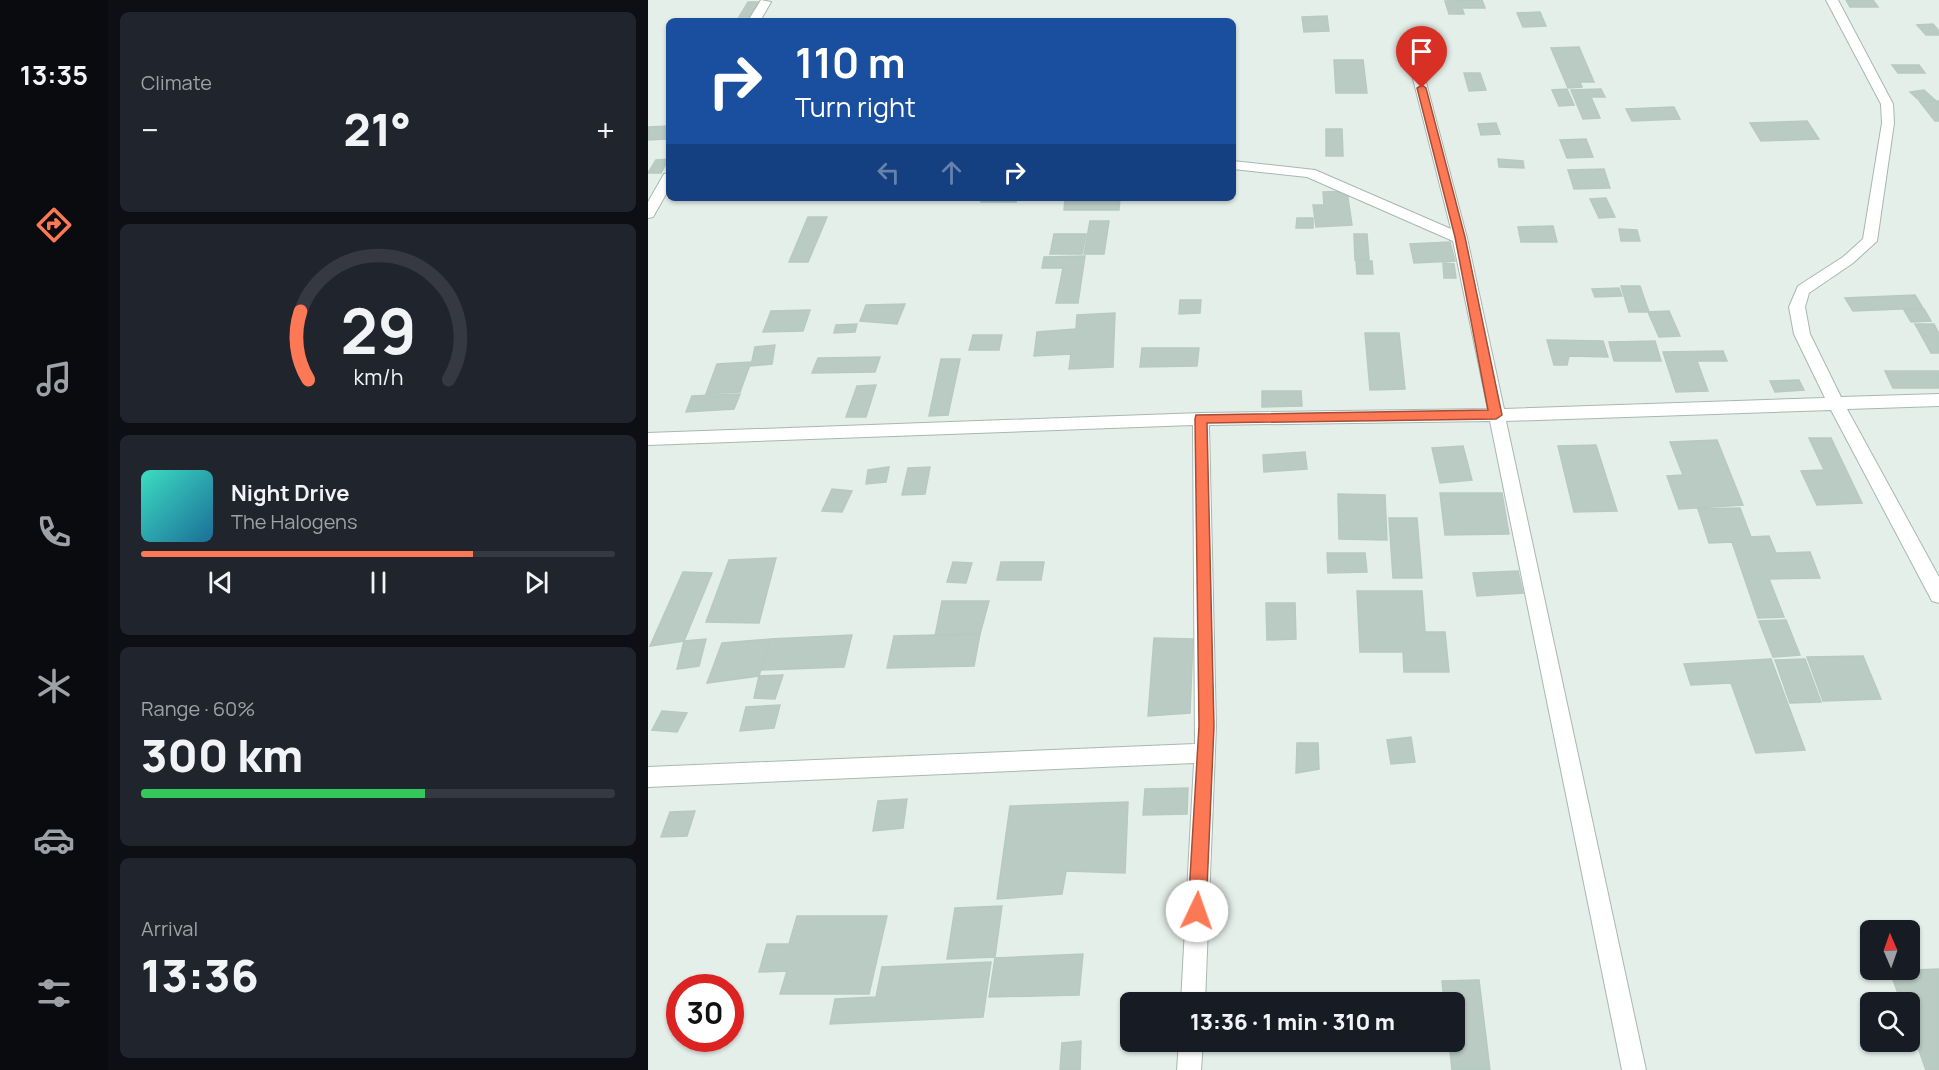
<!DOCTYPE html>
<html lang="en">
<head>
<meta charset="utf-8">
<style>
  body { margin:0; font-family:Manrope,sans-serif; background:#20242c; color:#f1f3f6; height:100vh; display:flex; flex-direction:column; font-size:22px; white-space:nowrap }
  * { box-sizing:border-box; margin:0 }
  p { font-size:20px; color:#9ea1a6 }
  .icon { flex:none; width:33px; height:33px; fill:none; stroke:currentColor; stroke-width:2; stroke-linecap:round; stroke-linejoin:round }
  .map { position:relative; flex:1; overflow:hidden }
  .sheet { display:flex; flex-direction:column; gap:12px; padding:12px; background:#0d0f14; width:540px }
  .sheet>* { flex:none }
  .guide { position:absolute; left:18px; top:18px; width:570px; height:183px; border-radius:9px; box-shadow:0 2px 4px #0004; background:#1a4fa0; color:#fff; overflow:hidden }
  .needle { width:39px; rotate:358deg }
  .fabs { position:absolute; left:1212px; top:920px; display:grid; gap:12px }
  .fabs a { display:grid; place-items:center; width:60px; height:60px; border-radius:9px; background:#171b24; box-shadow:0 2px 4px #0004; font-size:30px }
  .speed { position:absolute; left:18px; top:974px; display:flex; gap:12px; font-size:30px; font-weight:700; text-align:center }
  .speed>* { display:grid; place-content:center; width:78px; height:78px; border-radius:50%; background:#171b24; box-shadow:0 2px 4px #0004; line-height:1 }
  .speed .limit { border:9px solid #d22; background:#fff; color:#111 }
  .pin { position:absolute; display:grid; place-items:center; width:51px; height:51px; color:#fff; margin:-62px -26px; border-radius:50% 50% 50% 0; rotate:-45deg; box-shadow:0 0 6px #0007 }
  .pin .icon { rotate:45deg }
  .me { position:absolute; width:66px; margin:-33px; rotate:3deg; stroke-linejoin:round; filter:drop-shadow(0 0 4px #0008) }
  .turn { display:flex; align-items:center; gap:21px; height:126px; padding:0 30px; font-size:27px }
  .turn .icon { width:78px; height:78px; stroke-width:2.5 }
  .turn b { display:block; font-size:42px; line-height:51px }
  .lanes { display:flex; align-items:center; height:57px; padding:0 30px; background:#0003; justify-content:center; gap:30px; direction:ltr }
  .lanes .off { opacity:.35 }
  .big { font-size:45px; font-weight:800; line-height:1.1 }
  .sheet .card { flex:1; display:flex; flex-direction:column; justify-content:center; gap:9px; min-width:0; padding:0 21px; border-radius:9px; background:#20242c }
  .sheet .dial { align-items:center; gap:0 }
  .dial svg { height:156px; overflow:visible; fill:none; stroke:#363941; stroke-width:7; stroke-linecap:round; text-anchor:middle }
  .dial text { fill:#f1f3f6; stroke:none }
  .song { display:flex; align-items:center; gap:18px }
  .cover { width:72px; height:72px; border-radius:9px; background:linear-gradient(135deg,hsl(170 70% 55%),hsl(200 70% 35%)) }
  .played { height:6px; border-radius:3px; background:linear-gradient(90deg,#fd7855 70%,#363941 70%) }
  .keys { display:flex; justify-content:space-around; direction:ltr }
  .heat { display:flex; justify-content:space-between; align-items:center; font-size:33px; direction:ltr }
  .charge { height:9px; border-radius:4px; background:linear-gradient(90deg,#34c759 60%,#363941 0) }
  .trip { position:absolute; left:472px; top:992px; width:345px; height:60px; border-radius:9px; background:#171b24; box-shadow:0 2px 4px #0004; font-weight:800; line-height:60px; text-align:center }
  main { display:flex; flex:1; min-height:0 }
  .tab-bar { display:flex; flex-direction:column; width:108px; justify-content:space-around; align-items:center; background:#090b0e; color:#9ea1a6 }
  .tab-bar .icon { width:42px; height:42px }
  .tab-bar .selected { color:#fd7855 }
  .tab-bar b { font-size:27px; color:#f1f3f6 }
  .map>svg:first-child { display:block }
</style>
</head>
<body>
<main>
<nav class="tab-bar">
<b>13:35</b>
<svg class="icon selected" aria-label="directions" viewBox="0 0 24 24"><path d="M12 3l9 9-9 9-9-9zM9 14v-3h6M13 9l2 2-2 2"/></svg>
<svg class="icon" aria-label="music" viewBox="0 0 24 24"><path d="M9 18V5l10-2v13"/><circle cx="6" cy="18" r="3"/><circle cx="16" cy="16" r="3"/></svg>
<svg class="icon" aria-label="phone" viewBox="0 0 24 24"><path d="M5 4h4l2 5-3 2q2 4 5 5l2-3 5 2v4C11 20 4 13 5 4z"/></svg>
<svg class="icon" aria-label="climate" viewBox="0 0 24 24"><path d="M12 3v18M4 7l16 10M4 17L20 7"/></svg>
<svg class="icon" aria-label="car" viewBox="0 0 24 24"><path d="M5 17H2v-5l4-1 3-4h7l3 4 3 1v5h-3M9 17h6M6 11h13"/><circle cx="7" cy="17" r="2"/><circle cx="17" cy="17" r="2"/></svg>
<svg class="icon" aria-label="filters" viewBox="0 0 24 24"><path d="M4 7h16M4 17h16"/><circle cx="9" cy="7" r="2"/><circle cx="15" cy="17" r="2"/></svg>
</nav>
<section class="sheet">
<div class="card"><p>Climate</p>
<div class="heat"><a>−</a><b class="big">21°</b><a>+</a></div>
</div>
<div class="card dial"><svg viewBox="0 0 100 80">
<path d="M14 69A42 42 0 1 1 86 69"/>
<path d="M14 69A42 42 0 0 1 10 34" stroke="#fd7855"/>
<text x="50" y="56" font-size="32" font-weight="700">29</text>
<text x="50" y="72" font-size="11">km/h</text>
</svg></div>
<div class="card">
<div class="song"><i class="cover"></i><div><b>Night Drive</b><p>The Halogens</p></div></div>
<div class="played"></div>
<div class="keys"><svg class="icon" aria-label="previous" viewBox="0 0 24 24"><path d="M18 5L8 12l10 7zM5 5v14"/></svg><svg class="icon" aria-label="pause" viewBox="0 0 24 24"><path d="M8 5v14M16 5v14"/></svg><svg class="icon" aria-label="next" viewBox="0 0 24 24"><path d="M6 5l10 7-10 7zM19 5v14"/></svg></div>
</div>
<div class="card"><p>Range · 60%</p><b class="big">300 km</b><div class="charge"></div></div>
<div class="card"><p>Arrival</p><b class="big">13:36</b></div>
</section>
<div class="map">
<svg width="1291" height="1070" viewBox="0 0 1291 1070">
  <rect width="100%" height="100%" fill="#e5efea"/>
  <!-- building -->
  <path fill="#bacbc3" stroke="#b7cac1" stroke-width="1.5" d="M834 0 837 8H814L816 14H801L797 1Z
    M1198 0H1225L1230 7H1202Z
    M100 2H113L104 17H91Z
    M892 12 898 26 875 27 869 13Z
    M679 16 681 31 656 32 654 17Z
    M1285 24 1291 31V35H1278L1269 25Z
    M931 47 946 82H932L934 87 920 88 903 48Z
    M686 60H715L719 93H688Z
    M1244 65H1271L1277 73H1250Z
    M816 73H832L838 90 821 91Z
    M919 89 926 105 911 106 904 90Z
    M953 89 957 97H943L952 118 935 119 923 90Z
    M1276 90 1287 100 1273 102 1262 92Z
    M1291 101V121H1287L1272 102Z
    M1026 107 1032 119 984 121 978 109Z
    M1159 121 1171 139 1113 141 1102 123Z
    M848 123 852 134 833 135 830 124Z
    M21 126 18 139 0 140V127Z
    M678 129H694L695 156H678Z
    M938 139 945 157 919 158 912 140Z
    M21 159 13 173H0L8 160Z
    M850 159 875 161 876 168 851 167Z
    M956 169 962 188 926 189 920 170Z
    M699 191 704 225 668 227 665 205H676L675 192Z
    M334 198H369L368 202H333Z
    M417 198H472L471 210H416Z
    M958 198 967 217 951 218 942 199Z
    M160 217H179L160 262H141Z
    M649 218H665V228H648Z
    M442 221H461L456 254H436Z
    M905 226 909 242H873L870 227Z
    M971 229 989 230 992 241H973Z
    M406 234H438L434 254H402Z
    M706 234H719L721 260H707Z
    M802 242 807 261 766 263 762 244Z
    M437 256 430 303H408L415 268H394L396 257Z
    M708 261H724L725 274H709Z
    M795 263 806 264 808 278H796Z
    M973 286H992L1001 312H981Z
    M971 288 974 296 947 297 944 289Z
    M1267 295 1275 308 1205 311 1197 298Z
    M532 300H553L552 313 531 314Z
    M257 304 249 324 212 321 218 305Z
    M1276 309 1283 321 1263 322 1256 310Z
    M162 310 155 331 115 332 123 311Z
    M1021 311 1032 336 1011 337 1000 312Z
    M467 313 465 367 421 369 423 354 386 356 389 332 428 329 429 315Z
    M209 324 207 332 186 333 188 325Z
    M1267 324H1286L1291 334V353H1283Z
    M717 333H751L757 389 722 390Z
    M325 335H354L351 350H321Z
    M899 340 955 341 960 357 921 356 919 365H906Z
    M1007 341 1013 361H966L961 342Z
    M127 345 124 364 103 366 107 347Z
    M494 348H551L549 366 492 367Z
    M1075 351 1079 361H1049L1060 391 1028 392 1015 352Z
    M232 357 227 372 164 373 170 358Z
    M293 359H312L300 415 281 416Z
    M103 362 92 392 58 394 69 364Z
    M1237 371H1291V388H1245Z
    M1151 380 1156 390 1127 392 1122 381Z
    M228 385 218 417H198L209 386Z
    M614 391H653L654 406 614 407Z
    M92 394 86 409 38 412 44 396Z
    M1161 438H1183L1214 503 1169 505 1153 471 1176 470Z
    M1069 440 1095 505 1031 509 1019 476 1035 475 1022 442Z
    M948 445 969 511 926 512 910 446Z
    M815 446 824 480 792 483 784 448Z
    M657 452 659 469 616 472 615 455Z
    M241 467 238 482 218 484 220 470Z
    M282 467 277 494 254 495 260 468Z
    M184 489 204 491 194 512 174 511Z
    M792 493H854L861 534 797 535Z
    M690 494 737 495 739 540 691 539Z
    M1092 508 1103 537 1121 536 1128 553 1162 552 1172 578 1121 579 1136 617 1110 618 1084 542 1061 543 1050 509Z
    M741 518H769L774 578H745Z
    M679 553H717L719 572 680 573Z
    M128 558 111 623 58 622 81 560Z
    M305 562 324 563 318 583 299 582Z
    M353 562H396L393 580H349Z
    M870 571 875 593 829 596 825 573Z
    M35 572 64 573 36 641 2 646Z
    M709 591H774L777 632H797L801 672H756L755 652H712Z
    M294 601H341L332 634 287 636Z
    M618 603H647L648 639 619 640Z
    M1138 620 1152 655 1125 657 1111 621Z
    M332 634 326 666 239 668 246 636Z
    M204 635 196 667 113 670 122 639Z
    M506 638 545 639 542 713 500 716Z
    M58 639 51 666 29 669 36 641Z
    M122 639 111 676 59 683 74 643Z
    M1215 656 1233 699 1175 701 1159 657Z
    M1123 659 1157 750 1108 753 1083 683 1043 685 1036 664Z
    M1157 659 1173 702 1142 703 1127 660Z
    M135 675 127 699 106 698 111 676Z
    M132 705 126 728 92 731 98 707Z
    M14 711 39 713 29 732 4 730Z
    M763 737 767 762 743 764 739 740Z
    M649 743H670L671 769 648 773Z
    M540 788 539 814 495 815 497 789Z
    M259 799 255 828 225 831 230 801Z
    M480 802 477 873 418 871 414 894 349 899 362 806Z
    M47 811 39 836 13 837 22 812Z
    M354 906 347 957 299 959 307 908Z
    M149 916H239L221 994H132L139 971 111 972 119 944H141Z
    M435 954 431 995 341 997 347 958Z
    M343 962 335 1017 182 1024 187 999 228 997 234 967Z
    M1291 969V1070H1278L1262 1025V1002H1253L1242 971Z
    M831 980 842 1070H804L801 1041H807V1002H796L794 981Z
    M433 1041 432 1070H412L414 1043Z"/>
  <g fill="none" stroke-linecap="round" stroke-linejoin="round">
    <!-- minor casing -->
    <g stroke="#a7b8b1" stroke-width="2">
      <path id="minor" d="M113 0 123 2 112 21H100Z
        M1178 0H1190L1245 104 1246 123 1229 241 1205 263 1161 293 1157 307 1162 334 1193 397 1291 394V406L1199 409 1291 577V603L1284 601 1183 410 858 421 998 1070H974L842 421 561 425 568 726 557 1002H533L546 763 0 787V767L547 744 545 425 0 445V433L553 413 840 409 805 241 659 177 585 169V161L667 170 803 229 762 67 764 64 768 63 774 67 819 238 856 409 1177 398 1146 334 1141 307 1150 286 1195 257 1215 239 1234 123 1233 104Z
        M21 173V189L5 217 0 218V202L16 174Z
        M531 1041H555L553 1070H529Z"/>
    </g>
    <!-- minor -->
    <use href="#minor" fill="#fff" fill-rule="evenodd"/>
  </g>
  <!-- route -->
  <path fill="#fd7855" stroke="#a44e37" stroke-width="1.5" d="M774 85 778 88 817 237 854 415 848 419 559 423 566 726 558 911 555 918 549 920 543 918 540 911 551 726 547 419 548 415 840 410 807 237 769 88Z"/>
</svg>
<div class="fabs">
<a><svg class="needle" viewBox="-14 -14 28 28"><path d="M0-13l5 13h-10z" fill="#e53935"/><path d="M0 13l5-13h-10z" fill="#9ea1a6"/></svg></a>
<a><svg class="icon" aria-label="search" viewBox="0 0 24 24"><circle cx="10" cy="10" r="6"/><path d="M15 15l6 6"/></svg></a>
</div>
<div class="speed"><div class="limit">30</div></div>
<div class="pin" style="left:774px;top:88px;background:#d93025"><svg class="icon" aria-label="arrive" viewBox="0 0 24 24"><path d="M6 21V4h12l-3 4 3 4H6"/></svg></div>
<svg class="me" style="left:549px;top:911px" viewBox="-20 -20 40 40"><circle r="19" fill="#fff"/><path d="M0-13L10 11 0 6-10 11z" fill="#fd7855"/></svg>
<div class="trip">13:36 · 1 min · 310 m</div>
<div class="guide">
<div class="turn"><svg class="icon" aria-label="right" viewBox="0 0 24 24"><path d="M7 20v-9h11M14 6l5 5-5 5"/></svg><div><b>110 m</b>Turn right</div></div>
<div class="lanes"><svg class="icon off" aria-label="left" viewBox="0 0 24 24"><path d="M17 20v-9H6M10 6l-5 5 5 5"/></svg><svg class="icon off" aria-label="ahead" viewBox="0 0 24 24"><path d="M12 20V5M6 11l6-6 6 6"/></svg><svg class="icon" aria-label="right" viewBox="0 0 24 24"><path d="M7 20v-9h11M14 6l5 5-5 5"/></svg></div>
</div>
</div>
</main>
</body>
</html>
